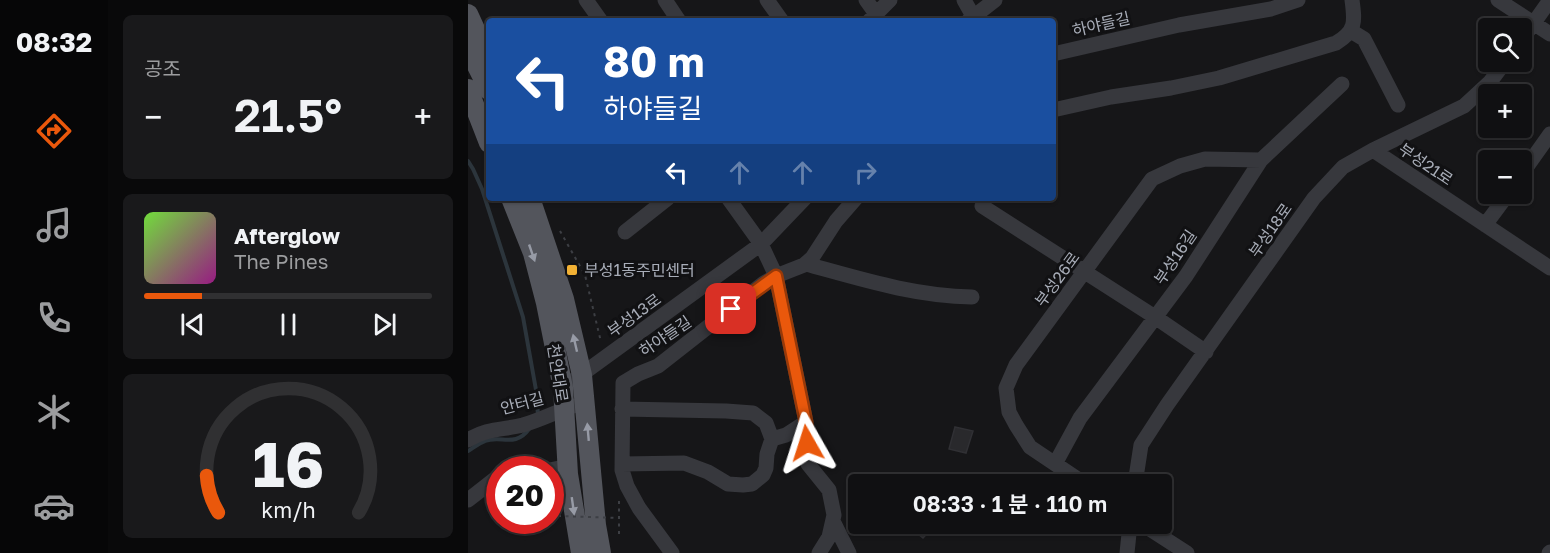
<!DOCTYPE html>
<html lang="ko">
<head>
<meta charset="utf-8">
<style>
  body { margin:0; font-family:"Golos Text","Noto Sans KR",sans-serif; background:#19191b; color:#f1f3f6; height:100vh; display:flex; flex-direction:column; font-size:22px; white-space:nowrap }
  * { box-sizing:border-box; margin:0 }
  p { font-size:20px; color:#9c9d9f }
  .icon { flex:none; width:33px; height:33px; fill:none; stroke:currentColor; stroke-width:2; stroke-linecap:round; stroke-linejoin:round }
  .map { position:relative; flex:1; overflow:hidden }
  .drawer { display:flex; flex-direction:column; gap:15px; padding:15px; background:#09090a; width:360px }
  .drawer>* { flex:none }
  .banner { position:absolute; left:18px; top:18px; width:570px; height:183px; border-radius:6px; box-shadow:0 2px 4px #0004,0 0 0 2px #303032; background:#1a4fa0; color:#fff; overflow:hidden }
  .fabs { position:absolute; left:1010px; top:18px; display:grid; gap:12px }
  .fabs a { display:grid; place-items:center; width:54px; height:54px; border-radius:6px; background:#101012; box-shadow:0 2px 4px #0004,0 0 0 2px #303032; font-size:30px }
  .speed { position:absolute; left:18px; top:456px; display:flex; gap:12px; font-size:30px; font-weight:700; text-align:center }
  .speed>* { display:grid; place-content:center; width:78px; height:78px; border-radius:50%; background:#101012; box-shadow:0 2px 4px #0004,0 0 0 2px #303032; line-height:1 }
  .speed .limit { border:9px solid #d22; background:#fff; color:#111 }
  .pin { position:absolute; display:grid; place-items:center; width:51px; height:51px; color:#fff; margin:-26px; border-radius:12px; box-shadow:0 3px 9px #0006 }
  .me { position:absolute; width:66px; margin:-33px; rotate:354deg; stroke-linejoin:round; filter:drop-shadow(0 0 4px #0008) }
  .turn { display:flex; align-items:center; gap:21px; height:126px; padding:0 18px; font-size:27px }
  .turn .icon { width:78px; height:78px; stroke-width:2.5 }
  .turn b { display:block; font-size:42px; line-height:51px }
  .lanes { display:flex; align-items:center; height:57px; padding:0 18px; background:#0003; justify-content:center; gap:30px; direction:ltr }
  .lanes .off { opacity:.35 }
  .big { font-size:45px; font-weight:600; line-height:1.1 }
  .drawer .widget { flex:1; display:flex; flex-direction:column; justify-content:center; gap:9px; min-width:0; padding:0 21px; border-radius:9px; background:#19191b }
  .drawer .dial { align-items:center; gap:0 }
  .dial svg { height:156px; overflow:visible; fill:none; stroke:#303032; stroke-width:7; stroke-linecap:round; text-anchor:middle }
  .dial text { fill:#f1f3f6; stroke:none }
  .song { display:flex; align-items:center; gap:18px }
  .cover { width:72px; height:72px; border-radius:9px; background:linear-gradient(135deg,hsl(100 70% 55%),hsl(310 70% 35%)) }
  .played { height:6px; border-radius:3px; background:linear-gradient(90deg,#ea580c 20%,#303032 20%) }
  .keys { display:flex; justify-content:space-around; direction:ltr }
  .heat { display:flex; justify-content:space-between; align-items:center; font-size:33px; direction:ltr }
  .trip { position:absolute; left:380px; top:474px; width:324px; height:60px; border-radius:6px; background:#101012; box-shadow:0 2px 4px #0004,0 0 0 2px #303032; font-weight:600; line-height:60px; text-align:center }
  main { display:flex; flex:1; min-height:0 }
  .tabs { display:flex; flex-direction:column; width:108px; justify-content:space-around; align-items:center; background:#060607; color:#9c9d9f }
  .tabs .icon { width:42px; height:42px }
  .tabs .active { color:#ea580c }
  .tabs b { font-size:27px; color:#f1f3f6 }
  .map>svg:first-child { display:block }
</style>
</head>
<body>
<main>
<nav class="tabs">
<b>08:32</b>
<svg class="icon active" aria-label="directions" viewBox="0 0 24 24"><path d="M12 3l9 9-9 9-9-9zM9 14v-3h6M13 9l2 2-2 2"/></svg>
<svg class="icon" aria-label="music" viewBox="0 0 24 24"><path d="M9 18V5l10-2v13"/><circle cx="6" cy="18" r="3"/><circle cx="16" cy="16" r="3"/></svg>
<svg class="icon" aria-label="phone" viewBox="0 0 24 24"><path d="M5 4h4l2 5-3 2q2 4 5 5l2-3 5 2v4C11 20 4 13 5 4z"/></svg>
<svg class="icon" aria-label="climate" viewBox="0 0 24 24"><path d="M12 3v18M4 7l16 10M4 17L20 7"/></svg>
<svg class="icon" aria-label="car" viewBox="0 0 24 24"><path d="M5 17H2v-5l4-1 3-4h7l3 4 3 1v5h-3M9 17h6M6 11h13"/><circle cx="7" cy="17" r="2"/><circle cx="17" cy="17" r="2"/></svg>
</nav>
<section class="drawer">
<div class="widget"><p>공조</p>
<div class="heat"><a>−</a><b class="big">21.5°</b><a>+</a></div>
</div>
<div class="widget">
<div class="song"><i class="cover"></i><div><b>Afterglow</b><p>The Pines</p></div></div>
<div class="played"></div>
<div class="keys"><svg class="icon" aria-label="previous" viewBox="0 0 24 24"><path d="M18 5L8 12l10 7zM5 5v14"/></svg><svg class="icon" aria-label="pause" viewBox="0 0 24 24"><path d="M8 5v14M16 5v14"/></svg><svg class="icon" aria-label="next" viewBox="0 0 24 24"><path d="M6 5l10 7-10 7zM19 5v14"/></svg></div>
</div>
<div class="widget dial"><svg viewBox="0 0 100 80">
<path d="M14 69A42 42 0 1 1 86 69"/>
<path d="M14 69A42 42 0 0 1 8 50" stroke="#ea580c"/>
<text x="50" y="56" font-size="32" font-weight="700">16</text>
<text x="50" y="72" font-size="11">km/h</text>
</svg></div>
</section>
<div class="map">
<svg width="1082" height="553" viewBox="0 0 1082 553">
  <rect width="100%" height="100%" fill="#161618"/>
  <g fill="none" stroke-linecap="round" stroke-linejoin="round">
    <!-- stream -->
    <path stroke="#2c353c" stroke-width="4" d="M0 161 5 169 14 189 55 317 68 390 70 415
      M0 451C5 448 11 443 17 441 33 435 47 448 61 429"/>
  </g>
  <!-- building -->
  <path fill="#29292c" stroke="#303034" stroke-width="1.5" d="M487 427 505 431 498 453 481 449Z
    M438 524H468L455 538Z"/>
  <g fill="none" stroke-linecap="round" stroke-linejoin="round">
    <!-- path -->
    <path stroke="#3d3f44" stroke-width="2" stroke-dasharray="3 4.5" stroke-linecap="butt" d="M92 231 117 275 133 342
      M151 534V501"/>
    <!-- minor -->
    <path stroke="#37383d" stroke-width="15" d="M118 0 133 21
      M197 0 211 21
      M299 0 314 21
      M398 0 408 14
      M496 0 505 16
      M1030 0 1082 34
      M401 21 422 0
      M500 21 527 0
      M883 31 896 39 930 105
      M1053 41 1082 0
      M585 54 711 25 803 9 830 0
      M585 110 643 97 703 88 751 78 868 43C888 31 887 22 884 0
      M905 150 1082 268
      M1053 175 1082 134
      M260 198 293 244 308 276 338 422 340 464 361 490 366 515 361 537 351 553
      M514 206 687 317 738 352
      M1017 225 1040 194
      M157 232 200 198
      M338 264C393 279 446 296 504 297
      M95 388 293 244 337 198
      M154 409 258 411 285 413 298 423 304 439 318 435 338 422
      M0 440C19 428 35 430 55 425 72 420 88 412 105 406
      M154 464 216 463 240 472 260 484 275 485 284 484 295 475 298 468 299 454 304 439
      M587 464 612 418 718 276 793 160 874 84
      M48 470H56
      M82 470 100 466
      M617 484 562 447 548 425 541 412 538 388 548 365 684 179 712 166 737 159 793 160
      M667 484 673 445 699 405 846 198 875 167 905 150 996 106 1022 82 1037 62
      M0 500 32 475
      M365 521 381 553
      M674 524 719 553
      M204 553 171 508 159 486 154 470 155 383 170 374 190 366 296 283 308 276 336 265 344 258 368 221 388 198
      M659 553 662 524
      M1081 553 1082 552"/>
    <!-- major -->
    <path stroke="#53555c" stroke-width="20" d="M0 14 11 38 21 65
      M0 48 21 90
      M0 89 21 143
      M43 198 65 253 78 303 95 388 100 474 113 553
      M62 198 96 299 114 375 128 525 133 553"/>
    <!-- path-bridge -->
    <path stroke="#3d3f44" stroke-width="2" stroke-dasharray="3 4.5" stroke-linecap="butt" d="M90 516 151 518"/>
  </g>
  <!-- one-way arrows -->
  <defs><path id="oneway-solid" d="M-6-.8H1V-3.2L6.5 0L1 3.2V.8H-6Z" transform="scale(1.5)"/></defs>
  <g fill="#979ba6">
    <use href="#oneway-solid" transform="translate(64 253) rotate(71)"/>
    <use href="#oneway-solid" transform="translate(107 343) rotate(-103)"/>
    <use href="#oneway-solid" transform="translate(120 432) rotate(-95)"/>
    <use href="#oneway-solid" transform="translate(105 506) rotate(82)"/>
  </g>
  <g fill="none" stroke-linecap="round" stroke-linejoin="round">
    <!-- route casing -->
    <g stroke="#983908" stroke-width="15">
      <path id="route" d="M263 309 308 276 338 422 339 443"/>
    </g>
    <!-- route -->
    <use href="#route" stroke="#ea580c" stroke-width="10"/>
  </g>
  <!-- markers -->
  <rect fill="#f2b134" stroke="#111113" stroke-width="2" x="98" y="264" width="12" height="12" rx="3"/>
  <g text-anchor="middle" stroke-width="6" stroke-linejoin="round" paint-order="stroke">
    <!-- street labels -->
    <g font-size="16" fill="#a8adb8" stroke="#111113">
      <text transform="translate(633 24) rotate(-13)" y="6">하야들길</text>
      <text transform="translate(958 164) rotate(34)" y="6">부성21로</text>
      <text transform="translate(802 230) rotate(-55)" y="6">부성18로</text>
      <text transform="translate(707 257) rotate(-56)" y="6">부성16길</text>
      <text transform="translate(589 279) rotate(-54)" y="6">부성26로</text>
      <text transform="translate(166 315) rotate(-36)" y="6">부성13로</text>
      <text transform="translate(197 336) rotate(-34)" y="6">하야들길</text>
      <text transform="translate(90 373) rotate(81)" y="6">천안대로</text>
      <text transform="translate(54 403) rotate(-15)" y="6">안터길</text>
    </g>
    <!-- poi labels -->
    <g font-size="16" fill="#a8adb8" stroke="#111113" text-anchor="start">
      <text x="116" y="276">부성1동주민센터</text>
    </g>
  </g>
</svg>
<div class="fabs">
<a><svg class="icon" aria-label="search" viewBox="0 0 24 24"><circle cx="10" cy="10" r="6"/><path d="M15 15l6 6"/></svg></a>
<a>+</a>
<a>−</a>
</div>
<div class="speed"><div class="limit">20</div></div>
<div class="pin" style="left:263px;top:309px;background:#d93025"><svg class="icon" aria-label="arrive" viewBox="0 0 24 24"><path d="M6 21V4h12l-3 4 3 4H6"/></svg></div>
<svg class="me" style="left:339px;top:443px" viewBox="-20 -20 40 40"><path d="M0-17L14 15 0 8-14 15z" fill="#ea580c" stroke="#fff" stroke-width="4"/></svg>
<div class="trip">08:33 · 1 분 · 110 m</div>
<div class="banner">
<div class="turn"><svg class="icon" aria-label="left" viewBox="0 0 24 24"><path d="M17 20v-9H6M10 6l-5 5 5 5"/></svg><div><b>80 m</b>하야들길</div></div>
<div class="lanes"><svg class="icon" aria-label="left" viewBox="0 0 24 24"><path d="M17 20v-9H6M10 6l-5 5 5 5"/></svg><svg class="icon off" aria-label="ahead" viewBox="0 0 24 24"><path d="M12 20V5M6 11l6-6 6 6"/></svg><svg class="icon off" aria-label="ahead" viewBox="0 0 24 24"><path d="M12 20V5M6 11l6-6 6 6"/></svg><svg class="icon off" aria-label="right" viewBox="0 0 24 24"><path d="M7 20v-9h11M14 6l5 5-5 5"/></svg></div>
</div>
</div>
</main>
</body>
</html>
